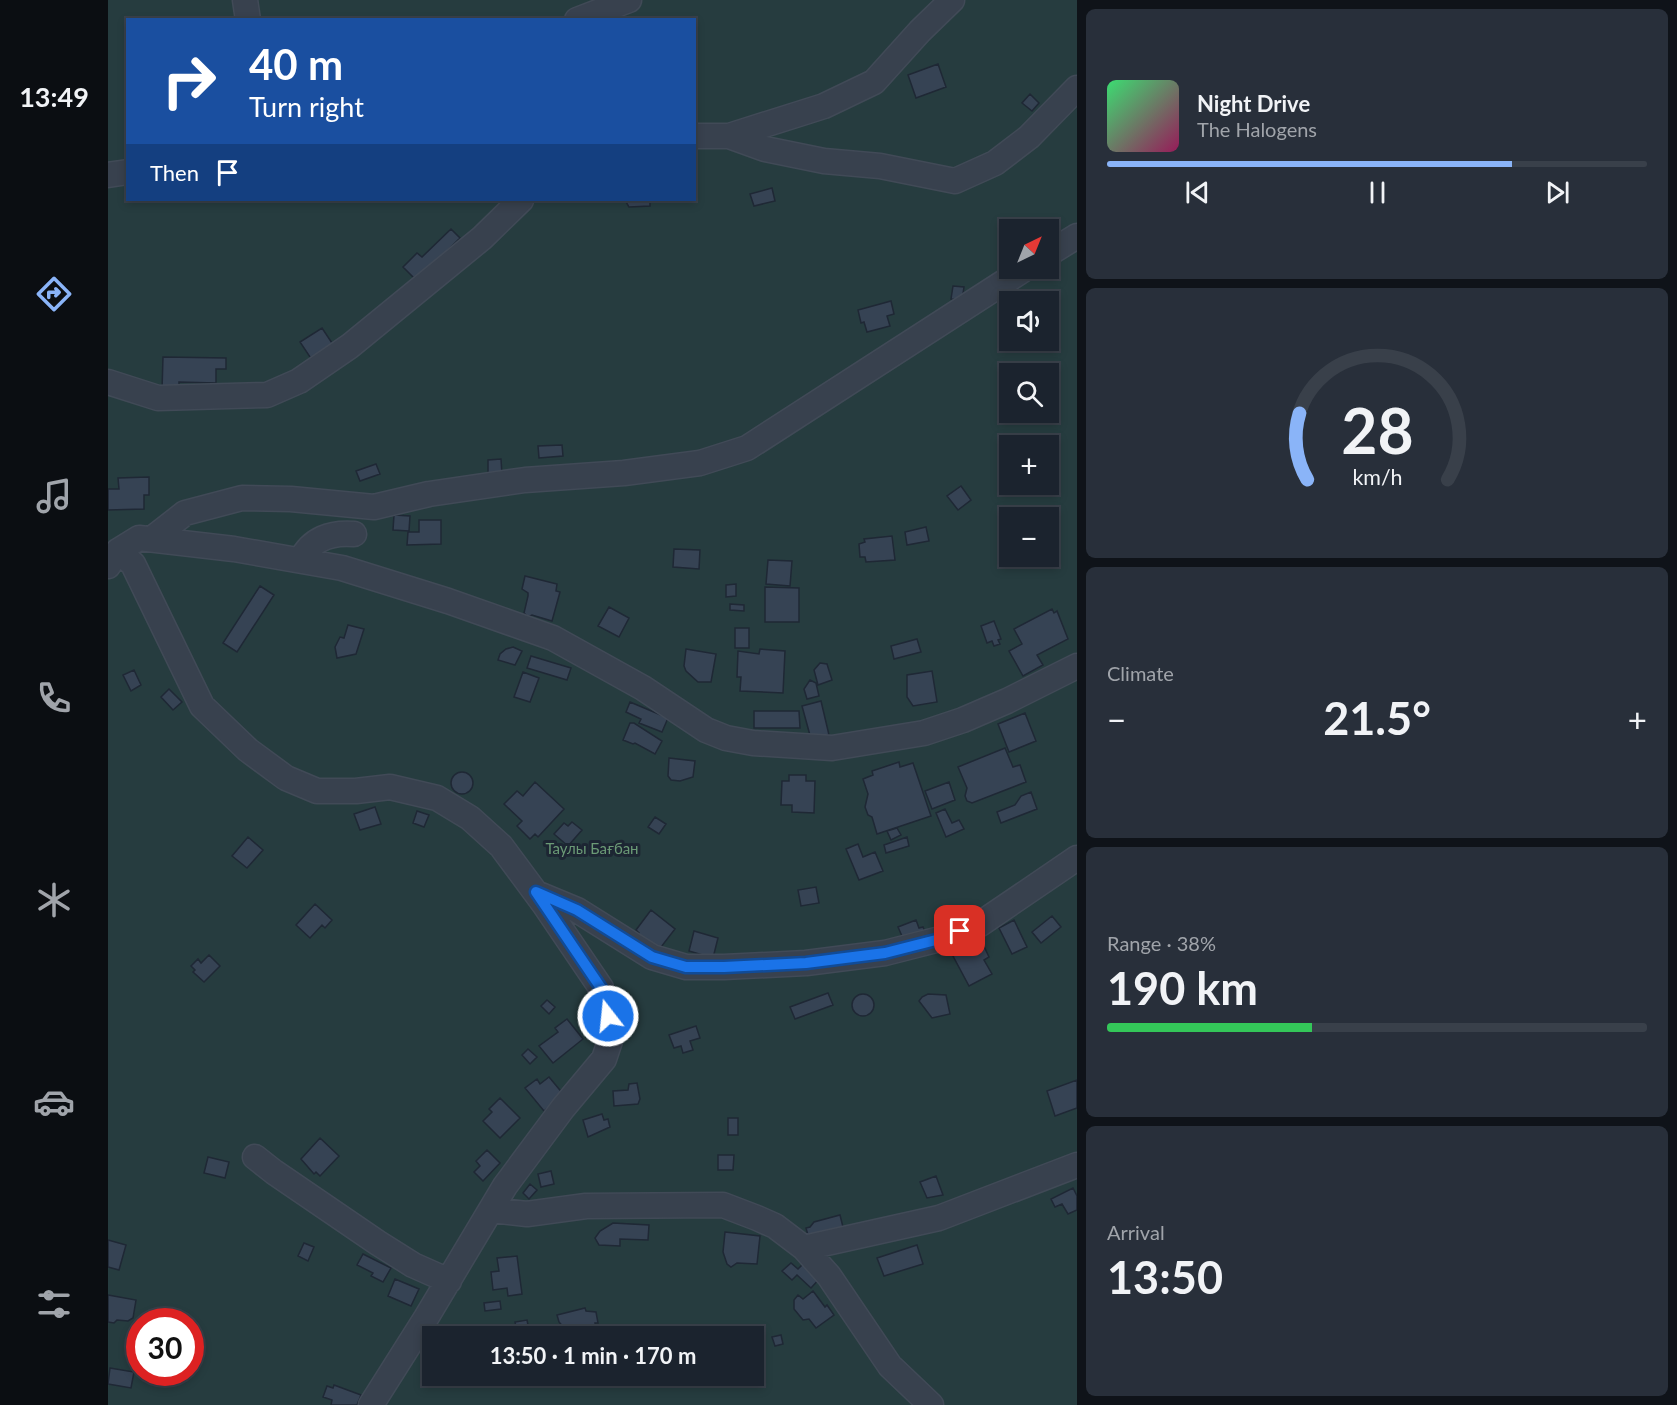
<!DOCTYPE html>
<html lang="en">
<head>
<meta charset="utf-8">
<style>
  body { margin:0; font-family:Lato,sans-serif; background:#282f3a; color:#f1f3f6; height:100vh; display:flex; flex-direction:column; font-size:22px; white-space:nowrap }
  * { box-sizing:border-box; margin:0 }
  p { font-size:20px; color:#a0a4aa }
  .icon { flex:none; width:33px; height:33px; fill:none; stroke:currentColor; stroke-width:2; stroke-linecap:round; stroke-linejoin:round }
  .map { position:relative; flex:1; overflow:hidden }
  .panel { display:flex; flex-direction:column; gap:9px; padding:9px; background:#0f1319; width:600px }
  .panel>* { flex:none }
  .hud { position:absolute; left:18px; top:18px; width:570px; height:183px; border-radius:0px; box-shadow:0 3px 9px #0003,0 0 0 2px #39404a; background:#1a4fa0; color:#fff; overflow:hidden }
  .needle { width:39px; rotate:43deg }
  .tools { position:absolute; left:891px; top:219px; display:grid; gap:12px }
  .tools a { display:grid; place-items:center; width:60px; height:60px; border-radius:0px; background:#1b232e; box-shadow:0 3px 9px #0003,0 0 0 2px #39404a; font-size:30px }
  .speed { position:absolute; left:18px; top:1308px; display:flex; gap:12px; font-size:30px; font-weight:700; text-align:center }
  .speed>* { display:grid; place-content:center; width:78px; height:78px; border-radius:50%; background:#1b232e; box-shadow:0 3px 9px #0003,0 0 0 2px #39404a; line-height:1 }
  .speed .limit { border:9px solid #d22; background:#fff; color:#111 }
  .pin { position:absolute; display:grid; place-items:center; width:51px; height:51px; color:#fff; margin:-26px; border-radius:12px; box-shadow:0 3px 9px #0006 }
  .me { position:absolute; width:66px; margin:-33px; rotate:344deg; stroke-linejoin:round; filter:drop-shadow(0 0 4px #0008) }
  .turn { display:flex; align-items:center; gap:21px; height:126px; padding:0 24px; font-size:27px }
  .turn .icon { width:78px; height:78px; stroke-width:2.5 }
  .turn b { display:block; font-size:42px; line-height:51px }
  .then { display:flex; align-items:center; height:57px; padding:0 24px; background:#0003; gap:12px; font-size:22px }
  .big { font-size:45px; font-weight:700; line-height:1.1 }
  .panel .widget { flex:1; display:flex; flex-direction:column; justify-content:center; gap:9px; min-width:0; padding:0 21px; border-radius:9px; background:#282f3a }
  .panel .dial { align-items:center; gap:0 }
  .dial svg { height:156px; overflow:visible; fill:none; stroke:#39404a; stroke-width:7; stroke-linecap:round; text-anchor:middle }
  .dial text { fill:#f1f3f6; stroke:none }
  .song { display:flex; align-items:center; gap:18px }
  .cover { width:72px; height:72px; border-radius:9px; background:linear-gradient(135deg,hsl(140 70% 55%),hsl(330 70% 35%)) }
  .played { height:6px; border-radius:3px; background:linear-gradient(90deg,#8ab4f8 75%,#39404a 75%) }
  .keys { display:flex; justify-content:space-around; direction:ltr }
  .heat { display:flex; justify-content:space-between; align-items:center; font-size:33px; direction:ltr }
  .charge { height:9px; border-radius:4px; background:linear-gradient(90deg,#34c759 38%,#39404a 0) }
  .trip { position:absolute; left:314px; top:1326px; width:342px; height:60px; border-radius:0px; background:#1b232e; box-shadow:0 3px 9px #0003,0 0 0 2px #39404a; font-weight:700; line-height:60px; text-align:center }
  main { display:flex; flex:1; min-height:0 }
  .tabs { display:flex; flex-direction:column; width:108px; justify-content:space-around; align-items:center; background:#0b0e12; color:#a0a4aa }
  .tabs .icon { width:42px; height:42px }
  .tabs .selected { color:#8ab4f8 }
  .tabs b { font-size:27px; color:#f1f3f6 }
  .map>svg:first-child { display:block }
</style>
</head>
<body>
<main>
<nav class="tabs">
<b>13:49</b>
<svg class="icon selected" aria-label="directions" viewBox="0 0 24 24"><path d="M12 3l9 9-9 9-9-9zM9 14v-3h6M13 9l2 2-2 2"/></svg>
<svg class="icon" aria-label="music" viewBox="0 0 24 24"><path d="M9 18V5l10-2v13"/><circle cx="6" cy="18" r="3"/><circle cx="16" cy="16" r="3"/></svg>
<svg class="icon" aria-label="phone" viewBox="0 0 24 24"><path d="M5 4h4l2 5-3 2q2 4 5 5l2-3 5 2v4C11 20 4 13 5 4z"/></svg>
<svg class="icon" aria-label="climate" viewBox="0 0 24 24"><path d="M12 3v18M4 7l16 10M4 17L20 7"/></svg>
<svg class="icon" aria-label="car" viewBox="0 0 24 24"><path d="M5 17H2v-5l4-1 3-4h7l3 4 3 1v5h-3M9 17h6M6 11h13"/><circle cx="7" cy="17" r="2"/><circle cx="17" cy="17" r="2"/></svg>
<svg class="icon" aria-label="filters" viewBox="0 0 24 24"><path d="M4 7h16M4 17h16"/><circle cx="9" cy="7" r="2"/><circle cx="15" cy="17" r="2"/></svg>
</nav>
<div class="map">
<svg width="969" height="1405" viewBox="0 0 969 1405">
  <rect width="100%" height="100%" fill="#242f3e"/>
  <!-- green -->
  <path fill="#263c3f" fill-rule="evenodd" d="M0 0H969V1405H0ZM20 20H586V200H20ZM902 230H940V268H902ZM902 302H940V340H902ZM902 374H940V412H902ZM902 446H940V484H902ZM902 518H940V556H902ZM32 1322H82V1372H32ZM324 1336H645V1376H324Z"/>
  <!-- building -->
  <path fill="#364354" stroke="#1f2835" stroke-width="1.5" d="M830 64 838 87 808 98 800 75Z
    M922 94 931 103 924 111 914 103Z
    M664 188 667 201 646 206 642 194Z
    M517 200H542V206L521 207Z
    M343 229 352 238 309 281 295 267 309 253 314 257Z
    M845 286 856 287 854 300 843 299Z
    M783 301 786 314 779 316 782 326 759 332 756 322 753 323 750 310Z
    M214 328 226 346 204 360 192 342Z
    M55 357 118 358V369H108V383L71 382V390H54Z
    M454 445 455 456 431 458 430 446Z
    M393 459 394 475H380V460Z
    M268 464 272 474 252 481 248 471Z
    M41 477V495H36V509L0 510V489H11L10 478Z
    M853 486 863 500 850 510 839 496Z
    M286 515 302 516 301 531 285 530Z
    M311 520H333V544L299 545 300 532H311Z
    M818 527 821 541 799 545 797 532Z
    M784 536 787 560 758 562 757 557H752L751 544 757 542 756 539Z
    M566 549 592 550 591 569 565 567Z
    M660 560 684 561 682 586 658 584Z
    M417 576 449 584 448 591 452 592 444 621 424 615 420 617 416 613 420 596V593L414 589Z
    M628 584V596L618 597V585Z
    M152 586 166 595 129 652 115 643Z
    M657 587 691 588V622H657Z
    M622 604 636 605V611L622 610Z
    M501 607 521 618 511 637 490 626Z
    M944 609 946 613 949 611 960 639 929 655 935 665 915 676 901 651 914 644 906 629Z
    M886 621 893 639 890 640 892 644 886 646 884 641 879 643 873 626Z
    M240 625 256 629 248 654 229 658 227 647 232 637 236 638Z
    M627 628H641V648H627Z
    M809 639 813 652 786 659 783 646Z
    M405 647 414 651 407 665 390 660 392 654 398 649Z
    M578 649 608 654 603 682H590L578 671 576 666Z
    M652 649 677 651 675 693 632 691 633 677H629L630 651 651 654Z
    M423 656 463 668 459 680 419 668Z
    M712 663 719 664 724 680 710 685 706 670Z
    M26 670 33 685 23 691 15 675Z
    M824 671 829 702 805 706 799 697V675Z
    M415 672 431 678 422 702 406 697Z
    M702 680 708 683 711 696 699 699 696 689Z
    M61 689 74 702 65 710 53 697Z
    M713 701 721 735 703 739 694 706Z
    M522 702 560 718 554 732 531 723 533 719 518 712Z
    M646 711H691L692 728H646Z
    M917 713 928 741 901 752 890 724Z
    M522 723H526L554 741 547 754 527 743 525 744 515 740Z
    M897 748 905 767 912 765 918 782 864 803 859 801 857 796 859 788 850 767Z
    M561 758 587 761 585 777 572 781 563 780 560 776Z
    M791 762 792 767 805 763 823 816 769 834 764 817 760 815 757 807 760 794 755 779 765 775 764 771Z
    M343 783a11 11 0 1 1 22 0a11 11 0 1 1-22 0Z
    M681 775H698V781H707L706 813 684 812V805H673L674 781H681Z
    M427 782 456 809 430 837 427 834 422 839 409 826 414 821 396 804 409 791 415 796Z
    M841 782 847 800 824 809 817 791Z
    M923 792 929 809 893 823 889 812 907 805 913 796Z
    M267 807 273 824 252 830 246 814Z
    M837 809 844 823 851 820 856 829 838 837 828 813Z
    M309 811 321 815 316 827 305 823Z
    M547 817 558 824 551 834 540 827Z
    M464 822 474 830 460 846 446 834 456 823 460 826Z
    M789 828 793 835 783 840 779 831Z
    M140 837 155 850 139 868 124 856Z
    M799 837 801 846 778 853 776 845Z
    M750 844 755 857 767 852 775 871 751 880 738 849Z
    M708 887 711 903 693 906 690 890Z
    M207 904 224 920 217 928 214 925 202 938 188 925Z
    M543 910 567 929 550 951 529 935 531 933 528 930Z
    M944 916 953 927 933 943 924 932Z
    M808 920 811 928 815 927 818 935 797 943 790 927Z
    M906 920 919 947 904 954 891 928Z
    M586 931 610 938 605 958 581 951Z
    M872 938 881 957 876 960 884 974 861 986 845 956 860 948 858 944Z
    M101 955 112 966 96 982 85 972 87 970 83 966 90 959 93 963Z
    M720 993 725 1005 687 1019 682 1007Z
    M820 994 838 995 842 1014 824 1018 811 1001 814 997Z
    M744 1005a11 11 0 1 1 22 0a11 11 0 1 1-22 0Z
    M439 1000 447 1007 441 1014 433 1006Z
    M459 1019 475 1039 445 1063 431 1046 450 1032 447 1028Z
    M588 1026 592 1038 582 1041 585 1050 575 1053 573 1046 566 1048 561 1035Z
    M420 1049 429 1057 422 1064 414 1055Z
    M441 1077 456 1095 436 1111 417 1088 429 1079 432 1084Z
    M969 1080V1108L947 1116 939 1091Z
    M529 1083 532 1099 530 1104 506 1106 505 1091 520 1090 521 1084Z
    M392 1098 412 1118 392 1138 375 1121 384 1112 381 1109Z
    M494 1114 496 1120 500 1119 502 1127 480 1137 475 1120Z
    M620 1118H630V1135H620Z
    M212 1138 231 1156 212 1176 208 1172 206 1174 193 1159Z
    M379 1150 392 1163 375 1181 366 1172 372 1166 368 1161Z
    M610 1155H626L625 1170H610Z
    M100 1157 121 1162 117 1178 96 1173Z
    M443 1171 446 1184 433 1187 430 1174Z
    M828 1176 835 1195 819 1198 812 1182Z
    M422 1184 429 1190 421 1199 415 1193Z
    M965 1188 969 1196V1210L960 1214 954 1204 947 1207 943 1199Z
    M732 1215 737 1235 702 1243 698 1228 702 1227 706 1222Z
    M505 1223 541 1225 540 1240 512 1239V1246L491 1245 487 1238 492 1231Z
    M617 1232 652 1236 649 1264 629 1263 623 1267 619 1264 615 1252Z
    M0 1240 18 1245 11 1270 0 1267Z
    M196 1243 206 1247 200 1261 190 1256Z
    M809 1245 815 1264 776 1276 769 1258Z
    M255 1254 283 1268 275 1282 263 1276 265 1273 249 1265Z
    M409 1256 414 1294 400 1296 399 1288 385 1290 383 1272 391 1271 389 1258Z
    M697 1262 713 1277 703 1288 689 1275 684 1280 674 1271 683 1263 690 1269Z
    M287 1279 311 1289 303 1306 280 1296Z
    M705 1291 717 1307 719 1305 726 1315 708 1328 701 1319 695 1320 686 1309V1300L690 1295 695 1299Z
    M0 1295 28 1300 25 1318 20 1321 9 1320 6 1323 0 1322Z
    M392 1301 393 1309 377 1311 376 1303Z
    M477 1308 478 1311 488 1312 490 1323H487L489 1336H463L451 1322 449 1315Z
    M419 1320 421 1330 409 1332 407 1322Z
    M349 1330 350 1336 354 1335V1336H324V1348L321 1336Z
    M673 1335 675 1344 667 1346 664 1337Z
    M2 1368 26 1372 23 1388 0 1384Z
    M226 1385 253 1395 249 1405H223L224 1400 215 1397 219 1386 225 1388Z"/>
  <g fill="none" stroke-linecap="round" stroke-linejoin="round">
    <!-- minor casing -->
    <g stroke="#414a57" stroke-width="27">
      <path id="minor" d="M137 0 140 20
        M469 20 521 0
        M586 136H621L716 106 766 82 812 31 844 0
        M621 136 657 149 716 161 772 166 847 181 887 163 921 137 969 88
        M0 175 20 172
        M940 254 969 236
        M0 382 50 398 159 395 191 381 242 346 374 238 413 200
        M45 538 77 513 134 498 183 499 266 507 321 494 417 480 516 473 592 463 639 448 918 268
        M10 551 25 564 94 706 140 750 178 778 209 791H248L282 787 329 798 362 818 393 846 436 904 493 988 500 1016 502 1041 496 1059 455 1108 397 1186 318 1318 263 1405
        M193 560C203 539 223 532 246 534
        M0 566 10 551 31 538 126 549 234 568 340 601 445 638 535 688 598 730 618 738 645 743 724 748 816 733 855 720 899 701 969 666
        M428 893 469 910 544 957 578 967H616L698 963 777 953 832 939 872 924 969 858
        M147 1157 166 1172 270 1243 305 1265 341 1281
        M384 1210 419 1214 478 1206 615 1205 649 1218 667 1226 696 1248 721 1276 782 1366 823 1405
        M696 1248 831 1218 969 1165"/>
    </g>
    <!-- minor -->
    <use href="#minor" stroke="#38414e" stroke-width="24"/>
  </g>
  <g fill="none" stroke-linecap="round" stroke-linejoin="round">
    <!-- route casing -->
    <g stroke="#114b97" stroke-width="15">
      <path id="route" d="M500 1016 493 988 428 892 469 910 544 957 578 967H616L698 963 737 958 777 953 832 939 852 931"/>
    </g>
    <!-- route -->
    <use href="#route" stroke="#1a73e8" stroke-width="10"/>
  </g>
  <g text-anchor="middle" stroke-width="6" stroke-linejoin="round" paint-order="stroke">
    <!-- park labels -->
    <g font-size="15" fill="#6b9a76" stroke="#1d2633">
      <text x="484" y="854">Таулы Бағбан</text>
    </g>
  </g>
</svg>
<div class="tools">
<a><svg class="needle" viewBox="-14 -14 28 28"><path d="M0-13l5 13h-10z" fill="#e53935"/><path d="M0 13l5-13h-10z" fill="#a0a4aa"/></svg></a>
<a><svg class="icon" aria-label="sound" viewBox="0 0 24 24"><path d="M4 9h4l5-4v14l-5-4H4zM17 9q2 3 0 6"/></svg></a>
<a><svg class="icon" aria-label="search" viewBox="0 0 24 24"><circle cx="10" cy="10" r="6"/><path d="M15 15l6 6"/></svg></a>
<a>+</a>
<a>−</a>
</div>
<div class="speed"><div class="limit">30</div></div>
<div class="pin" style="left:852px;top:931px;background:#d93025"><svg class="icon" aria-label="arrive" viewBox="0 0 24 24"><path d="M6 21V4h12l-3 4 3 4H6"/></svg></div>
<svg class="me" style="left:500px;top:1016px" viewBox="-20 -20 40 40"><circle r="17" fill="#1a73e8" stroke="#fff" stroke-width="3"/><path d="M0-11L8 9 0 5-8 9z" fill="#fff"/></svg>
<div class="trip">13:50 · 1 min · 170 m</div>
<div class="hud">
<div class="turn"><svg class="icon" aria-label="right" viewBox="0 0 24 24"><path d="M7 20v-9h11M14 6l5 5-5 5"/></svg><div><b>40 m</b>Turn right</div></div>
<div class="then">Then<svg class="icon" aria-label="arrive" viewBox="0 0 24 24"><path d="M6 21V4h12l-3 4 3 4H6"/></svg></div>
</div>
</div>
<section class="panel">
<div class="widget">
<div class="song"><i class="cover"></i><div><b>Night Drive</b><p>The Halogens</p></div></div>
<div class="played"></div>
<div class="keys"><svg class="icon" aria-label="previous" viewBox="0 0 24 24"><path d="M18 5L8 12l10 7zM5 5v14"/></svg><svg class="icon" aria-label="pause" viewBox="0 0 24 24"><path d="M8 5v14M16 5v14"/></svg><svg class="icon" aria-label="next" viewBox="0 0 24 24"><path d="M6 5l10 7-10 7zM19 5v14"/></svg></div>
</div>
<div class="widget dial"><svg viewBox="0 0 100 80">
<path d="M14 69A42 42 0 1 1 86 69"/>
<path d="M14 69A42 42 0 0 1 10 35" stroke="#8ab4f8"/>
<text x="50" y="56" font-size="32" font-weight="700">28</text>
<text x="50" y="72" font-size="11">km/h</text>
</svg></div>
<div class="widget"><p>Climate</p>
<div class="heat"><a>−</a><b class="big">21.5°</b><a>+</a></div>
</div>
<div class="widget"><p>Range · 38%</p><b class="big">190 km</b><div class="charge"></div></div>
<div class="widget"><p>Arrival</p><b class="big">13:50</b></div>
</section>
</main>
</body>
</html>
